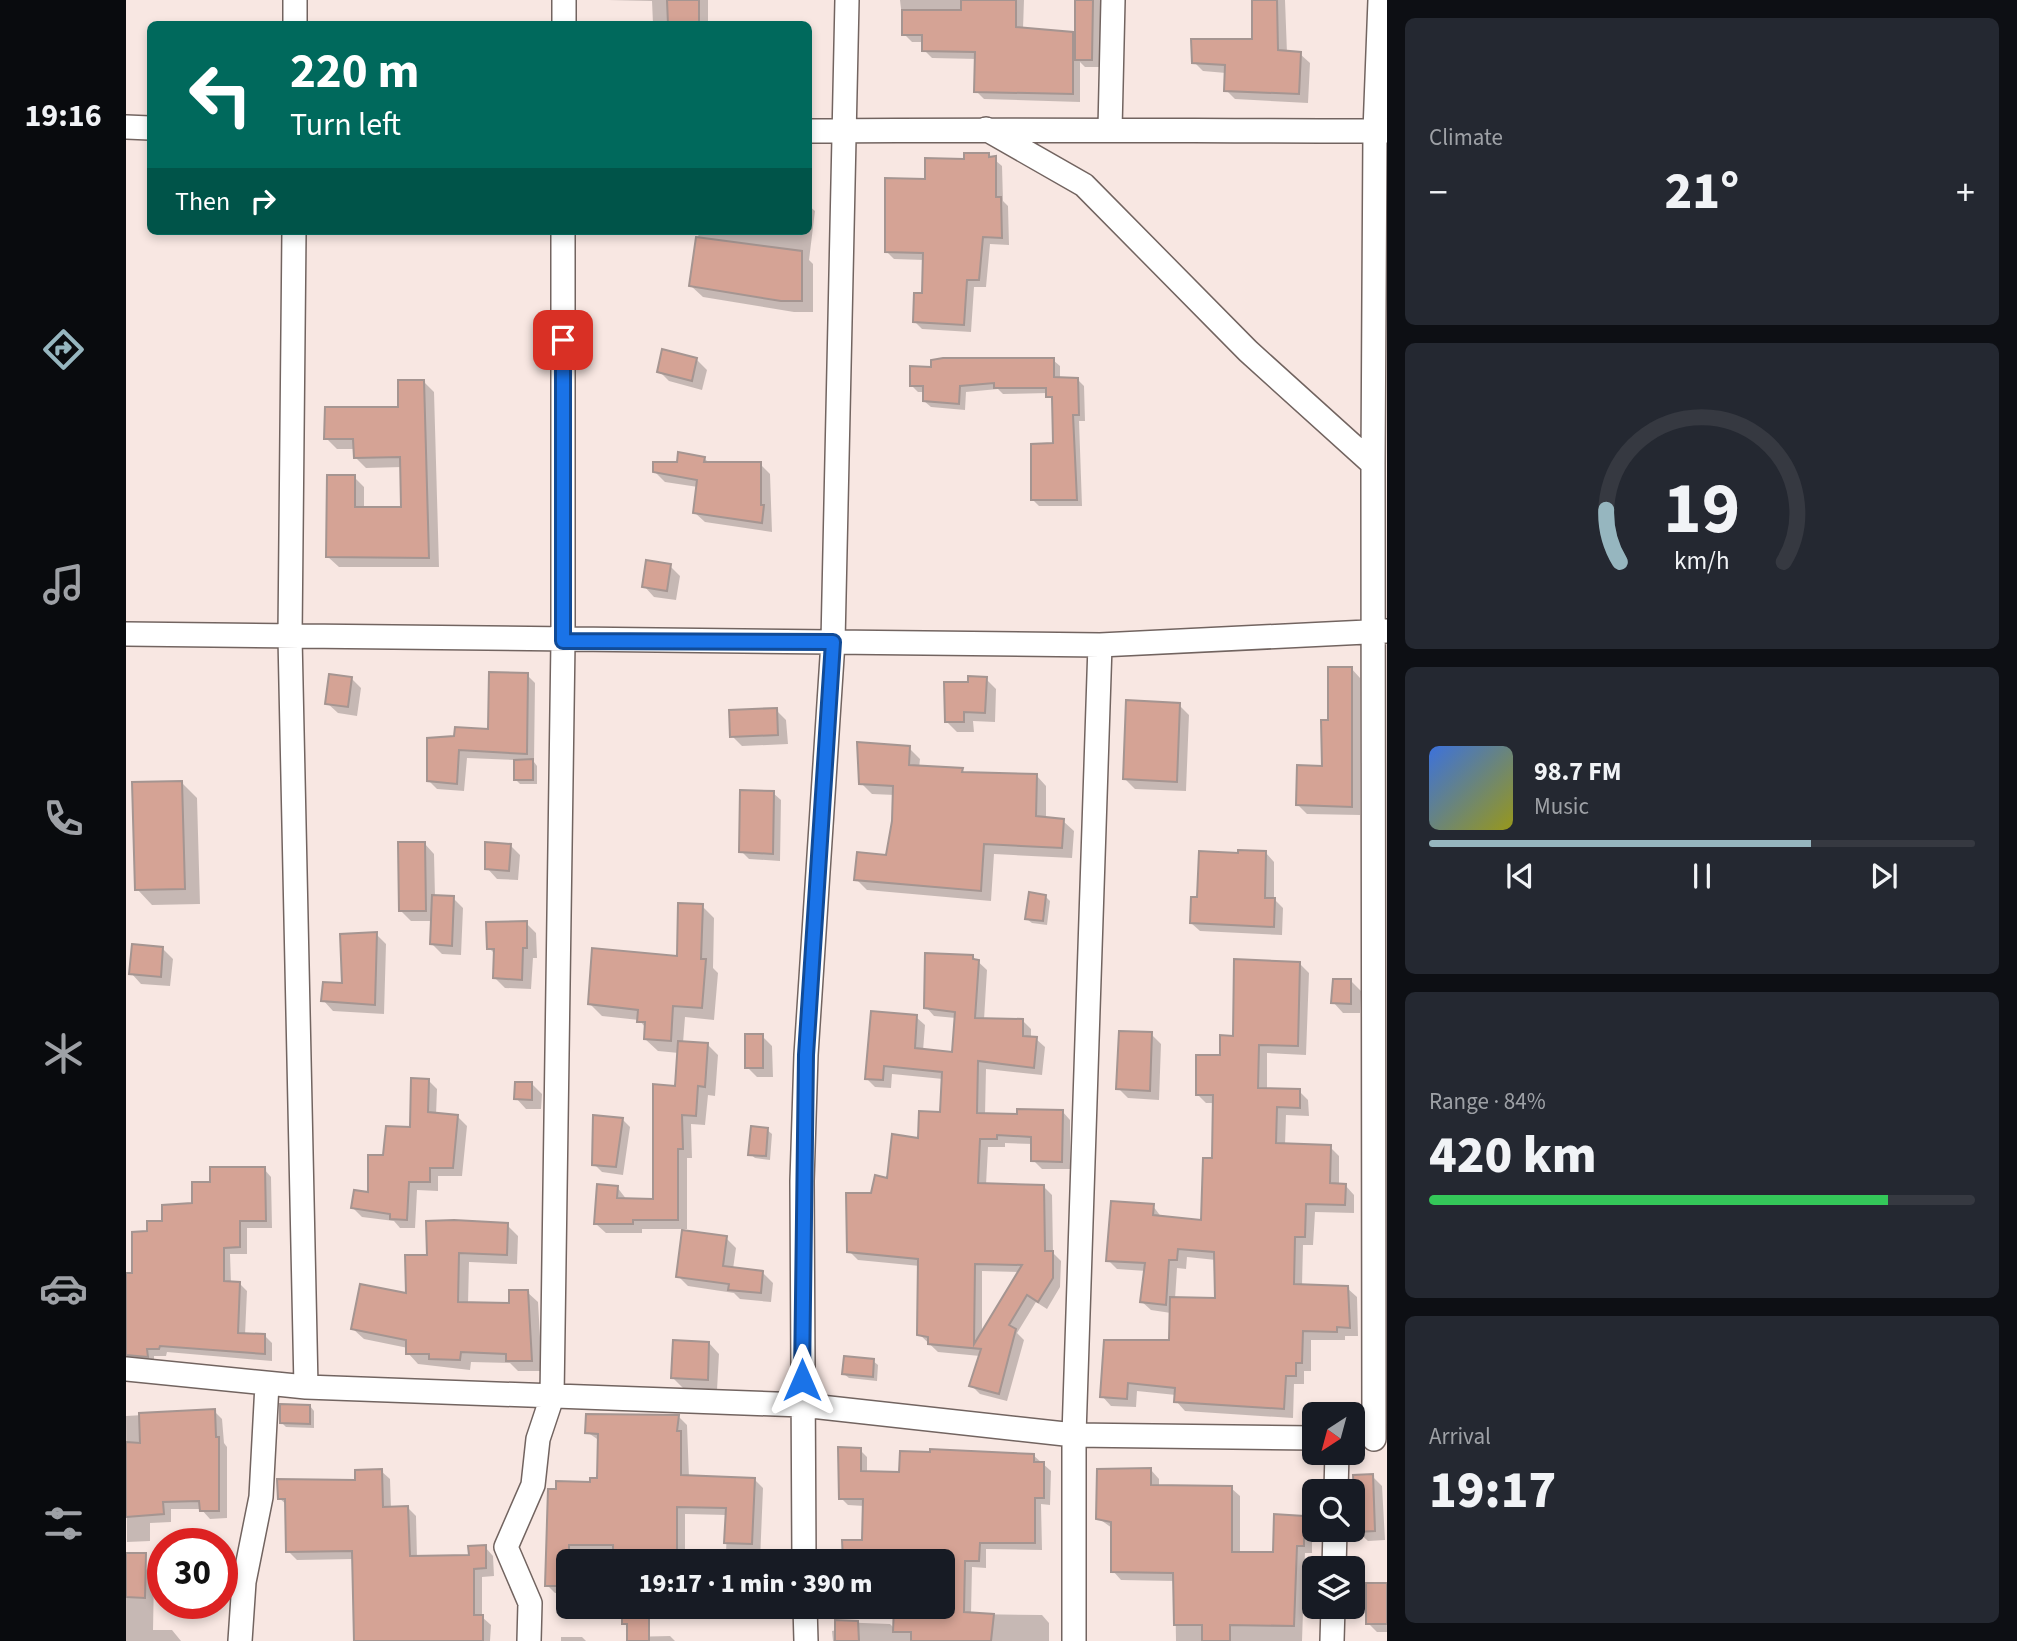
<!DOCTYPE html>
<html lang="en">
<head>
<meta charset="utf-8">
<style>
  body { margin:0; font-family:"Source Sans 3",sans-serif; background:#242831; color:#f1f3f6; height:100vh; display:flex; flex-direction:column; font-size:26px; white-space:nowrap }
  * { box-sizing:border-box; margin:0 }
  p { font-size:23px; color:#9ea1a6 }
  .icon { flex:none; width:38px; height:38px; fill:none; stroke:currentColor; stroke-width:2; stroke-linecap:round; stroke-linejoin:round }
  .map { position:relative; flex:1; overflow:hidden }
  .sheet { display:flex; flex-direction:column; gap:18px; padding:18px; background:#0d0f14; width:630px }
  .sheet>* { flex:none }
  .banner { position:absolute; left:21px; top:21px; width:665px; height:214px; border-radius:10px; box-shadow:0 4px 10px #0003; background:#00695c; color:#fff; overflow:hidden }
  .needle { width:46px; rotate:216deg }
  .fabs { position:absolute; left:1176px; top:1402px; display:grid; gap:14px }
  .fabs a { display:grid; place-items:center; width:63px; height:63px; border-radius:10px; background:#171b24; box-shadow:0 4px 10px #0003; font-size:35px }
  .speed { position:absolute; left:21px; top:1528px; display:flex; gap:14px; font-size:35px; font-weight:700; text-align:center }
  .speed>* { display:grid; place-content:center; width:91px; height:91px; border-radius:50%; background:#171b24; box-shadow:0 4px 10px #0003; line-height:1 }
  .speed .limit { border:10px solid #d22; background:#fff; color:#111 }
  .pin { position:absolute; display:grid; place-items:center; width:60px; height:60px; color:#fff; margin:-30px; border-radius:14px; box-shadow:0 4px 10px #0006 }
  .me { position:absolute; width:77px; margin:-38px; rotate:0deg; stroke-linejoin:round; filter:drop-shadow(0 0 5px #0008) }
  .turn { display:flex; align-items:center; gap:24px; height:147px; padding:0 28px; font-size:32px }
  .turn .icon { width:91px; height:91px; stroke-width:2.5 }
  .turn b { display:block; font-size:49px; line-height:60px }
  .then { display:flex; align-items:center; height:66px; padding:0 28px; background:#0003; gap:14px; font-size:26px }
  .big { font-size:52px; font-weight:800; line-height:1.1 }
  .sheet .tile { flex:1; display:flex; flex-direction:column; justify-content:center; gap:10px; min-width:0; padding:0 24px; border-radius:10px; background:#242831 }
  .sheet .dial { align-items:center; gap:0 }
  .dial svg { height:182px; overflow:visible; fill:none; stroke:#363941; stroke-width:7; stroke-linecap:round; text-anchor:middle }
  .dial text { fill:#f1f3f6; stroke:none }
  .song { display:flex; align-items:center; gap:21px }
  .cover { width:84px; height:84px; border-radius:10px; background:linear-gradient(135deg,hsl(220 70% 55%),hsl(60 70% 35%)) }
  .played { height:7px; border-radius:4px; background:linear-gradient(90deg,#96b6bf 70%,#363941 70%) }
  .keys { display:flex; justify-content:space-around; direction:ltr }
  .heat { display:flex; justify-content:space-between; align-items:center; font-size:38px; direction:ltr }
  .charge { height:10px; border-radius:5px; background:linear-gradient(90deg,#34c759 84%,#363941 0) }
  .trip { position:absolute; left:430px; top:1549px; width:399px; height:70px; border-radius:10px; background:#171b24; box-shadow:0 4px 10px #0003; font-weight:800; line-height:70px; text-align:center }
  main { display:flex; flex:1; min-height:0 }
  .tabs { display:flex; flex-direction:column; width:126px; justify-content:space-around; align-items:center; background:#090b0e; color:#9ea1a6 }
  .tabs .icon { width:49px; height:49px }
  .tabs .current { color:#96b6bf }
  .tabs b { font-size:32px; color:#f1f3f6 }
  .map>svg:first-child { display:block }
</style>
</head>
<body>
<main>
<nav class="tabs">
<b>19:16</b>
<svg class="icon current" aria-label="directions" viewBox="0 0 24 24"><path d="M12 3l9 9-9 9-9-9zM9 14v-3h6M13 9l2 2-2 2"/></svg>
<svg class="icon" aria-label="music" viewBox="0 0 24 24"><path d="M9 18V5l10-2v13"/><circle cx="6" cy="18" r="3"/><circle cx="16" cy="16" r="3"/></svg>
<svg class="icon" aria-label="phone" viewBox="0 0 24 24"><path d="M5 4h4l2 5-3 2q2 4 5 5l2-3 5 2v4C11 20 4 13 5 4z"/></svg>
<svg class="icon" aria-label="climate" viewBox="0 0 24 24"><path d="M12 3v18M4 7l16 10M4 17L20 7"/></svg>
<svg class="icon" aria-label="car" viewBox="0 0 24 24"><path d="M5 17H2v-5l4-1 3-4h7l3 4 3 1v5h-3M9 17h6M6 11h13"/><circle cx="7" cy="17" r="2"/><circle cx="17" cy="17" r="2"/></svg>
<svg class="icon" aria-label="filters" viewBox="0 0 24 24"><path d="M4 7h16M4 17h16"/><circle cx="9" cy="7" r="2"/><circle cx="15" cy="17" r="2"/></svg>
</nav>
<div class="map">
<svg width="1261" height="1641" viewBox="0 0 1261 1641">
  <rect width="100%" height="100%" fill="#f8e7e2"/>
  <!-- shadow -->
  <path fill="#0003" fill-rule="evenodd" d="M582 0V24H527L526 1 482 0Z
    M774 0H919H898L897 29 946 33 951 38V0H975L973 67H959L954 62V102L858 99 850 91 851 59 806 58 798 50V42H786L778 34Z
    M1128 0H1159L1161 53 1174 54 1184 63 1182 103 1109 99 1100 90V73L1077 71 1068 62 1128 40Z
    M293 22 321 23 323 24H293Z
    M862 154 876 166 877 201 882 206 883 245 864 244 860 287H848L845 332 796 329 788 321 797 295 798 260 768 259 760 251 801 180 840 160Z
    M682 205 689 211 683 260 687 264V312H668L577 297 565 286 573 231H682Z
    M571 360 581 370 576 390 543 381 533 371Z
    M927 360 934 366V379H951L958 386 959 421H953L956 506H913L907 500 929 445 928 402 922 393 877 394 872 389 840 392 839 410 805 407 798 401V392H792L786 386 807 368Z
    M298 382 308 392 313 567H213L202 557 228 477 238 487V509H277L276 467 240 468 229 457V449H211L200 438 274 409Z
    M578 458 584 464H634L644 474 646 532 579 522 568 512 572 487 539 482 528 471Z
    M544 566 554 576 550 600 528 597 518 586Z
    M1225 668 1234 678V815L1181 814 1172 805 1197 768 1204 721Z
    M401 675 409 683 408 762 411 766V784H394L390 780 389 760 341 758 338 791 311 789 303 781 330 738 364 730Z
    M225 678 235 688 231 716 212 713 201 703Z
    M860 679 870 689 869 722 847 721 848 732H831L821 722 844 683Z
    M1053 705 1063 715 1060 791 1009 789 999 779Z
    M650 710 660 720 662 744 616 746 606 736Z
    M783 748 794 759 793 768 836 770 840 774 910 775 920 786V819L937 821 948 831 946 858 868 854 865 901 741 890 730 879 762 857 769 795 746 794 735 783Z
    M55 782 71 798 74 904 26 905 11 889Z
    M647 793 655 800 654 861 623 859 615 851Z
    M298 843 308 854 309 897 327 898 337 908 335 955 316 954 306 944 307 921H285L275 911Z
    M384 845 394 855 392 880 371 879 361 868Z
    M1140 853 1148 862V899L1157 908 1156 935 1074 931 1065 923 1073 899Z
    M919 896 924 901 921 925 906 923 901 919Z
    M576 906 588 918 587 968 592 973 588 1020 559 1017 557 1043 582 1045 592 1055 589 1096 582 1095 579 1125 565 1124 566 1158H561V1229H516V1233H480L470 1224 491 1187 501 1200 528 1201 550 1088 553 1053 532 1051 519 1039 520 1028 513 1020 476 1016 463 1003 552 958Z
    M400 923 410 933 411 958H407L405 989 379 988 369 978 370 955 363 948Z
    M250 934 260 944 258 1014 207 1011 197 1000 218 985Z
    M36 948 47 959 44 986 15 984 5 973Z
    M847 957 861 970 858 1020H896L905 1029V1039H910L919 1047 916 1075 860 1069 859 1115 936 1111 944 1120V1169H916L907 1160V1144L879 1143V1147H862L860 1185 917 1186 926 1195 927 1253 935 1261 934 1287 921 1309 910 1302 891 1333 898 1340 881 1401 854 1394 845 1385 854 1356 812 1352 793 1334 794 1266 732 1260 723 1251 746 1195 763 1180 816 1114 817 1079 766 1074 765 1088 749 1087 741 1079 790 1017 799 1025 797 1051 827 1054 830 1018 808 1016 800 1007ZM856 1271 893 1272 856 1334Z
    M1174 964 1183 973 1180 1055 1141 1053V1090L1173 1091 1182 1100 1183 1116 1160 1115 1159 1145 1204 1147 1213 1156V1185H1219L1228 1195V1213L1189 1212 1187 1245H1177L1176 1286 1221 1288 1231 1297 1232 1336H1219V1340H1185V1371H1178V1384H1168L1167 1418 1059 1411 1050 1401V1395L1011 1391 1010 1407 985 1406 976 1396 1044 1341 1045 1313 1025 1310 1015 1301 1020 1271 991 1269 982 1260 1027 1206 1036 1218 1077 1222 1088 1160 1089 1103H1080L1071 1094 1109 1038ZM1061 1257 1090 1260 1091 1300 1049 1299 1051 1268 1060 1269Z
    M1225 981 1235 991 1234 1013H1217L1207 1002Z
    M1025 1034 1035 1044 1033 1100 1002 1098 992 1088Z
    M636 1036 646 1046 647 1077H631L621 1067Z
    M302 1080 311 1089 310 1115 332 1117 341 1126 336 1176H312V1191L291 1190 289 1228H274L268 1221 236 1217 227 1208 243 1194 258 1157 286 1129Z
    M406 1084 416 1094 415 1109H400L390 1098Z
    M496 1119 504 1127 497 1175 476 1172 468 1164Z
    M641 1130 646 1134 644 1160 629 1158 624 1154Z
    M138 1169 145 1177 146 1228H121V1254H104L105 1283 114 1284 121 1291 119 1335 139 1336 146 1343V1361L41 1352 40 1356H28V1364L0 1361V1297L22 1233 68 1205 85 1184Z
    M381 1225 392 1236 391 1264 343 1262 342 1304 385 1305 401 1292 412 1302 416 1371H392L384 1363 345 1362 344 1370 292 1364 282 1353V1348L238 1339 227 1329 282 1295 303 1257Z
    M600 1238 610 1248 607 1269 636 1272 647 1283 645 1302 614 1299 608 1293 562 1286 552 1276Z
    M583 1343 593 1354 591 1390 557 1388 547 1378Z
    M747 1361 752 1365 751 1381 723 1378 718 1374Z
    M184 1406 188 1411V1428L160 1427 155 1422Z
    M88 1411 96 1419 98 1443 101 1447V1518L84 1519 75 1509H45V1522L24 1523V1541L1 1542 0 1416Z
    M552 1416 561 1425 563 1477 628 1479 637 1488 634 1561H443V1594L429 1593 421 1585 466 1484 473 1480 474 1441 461 1432ZM559 1514 601 1515 600 1557 559 1554Z
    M734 1450 741 1457V1473L775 1474 907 1455 925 1471 924 1505 915 1504 916 1550 860 1549V1568L846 1567 845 1614 916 1615 923 1623V1641H707L706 1631 711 1630V1622L764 1624 768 1628V1606H817V1561H719L738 1541V1506L722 1505 715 1498Z
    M1025 1470 1033 1479V1487L1105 1488 1114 1496V1554H1149L1177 1518 1186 1526V1553H1179L1176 1641H1050L1049 1581 995 1580 987 1571 986 1528 972 1518Z
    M255 1471 264 1479 265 1508H282L290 1516 291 1558 344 1557 359 1547 367 1556 368 1576 356 1577V1617L365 1625 364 1641H229L228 1559 171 1560 162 1551 161 1505 153 1498 231 1481Z
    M1246 1476 1256 1486 1259 1540 1242 1541 1231 1531Z
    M19 1568 28 1577 27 1630H46L55 1641H0V1569Z
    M1242 1585H1261V1632H1251L1242 1623Z
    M464 1606H531V1610L466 1609Z
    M544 1636 549 1641H503V1637Z
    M435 1637H456L460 1641H435Z"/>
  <!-- building -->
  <path fill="#d5a395" stroke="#a59591" stroke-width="2" fill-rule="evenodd" d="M541 0H573V24H542Z
    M835 0H890V27L947 32V94L848 92 849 52 796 51V35H776V10H835Z
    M949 0H967L966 60H949Z
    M1126 0H1151L1152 50 1175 52 1173 94 1098 91 1099 65 1066 63 1065 39H1126Z
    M838 153H863V157L870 156V197H875L876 238 857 237 853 280H841L838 325 787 322 788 293H796L797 253 759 252V178L799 179V158L838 159Z
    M570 237 676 251V301H655L563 286Z
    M536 349 571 358 566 381 531 372Z
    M817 358H928V377L952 378 953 415H947L951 500H905V444L927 443 926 397H920V388H868V383L834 386 833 404 797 401V386H784V366L805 367V360Z
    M272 380H298L303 558 200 557 201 475H229V507H275L274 457 228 458 227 439H198L199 407H272Z
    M552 452 579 457 578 462H635V505H638L636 523 567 513 571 480 527 472V462H551Z
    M520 560 545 564 541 591 516 587Z
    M1202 667H1226V807L1170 805 1171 765 1196 766 1195 720H1202Z
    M363 672 402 673 401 754 333 750 331 784 301 781V738L328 736 329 727 362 729Z
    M203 674 226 677 222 707 199 704Z
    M842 676 861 677 859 713 838 712V722H819L818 682H842Z
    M1000 700 1054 703 1051 782 997 779Z
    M651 708 652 735 604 737 603 710Z
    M731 742 784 746 783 765 837 768 836 772 911 774 910 816 938 819 936 848 858 844 855 891 728 880 731 852 760 855 766 821 767 786 733 784Z
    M407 759V780H388V760Z
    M56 781 59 889 9 890 6 782Z
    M614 790 648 791 647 854 613 852Z
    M272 842H299L300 911H273Z
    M359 842 385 844 383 871 359 869Z
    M1112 850 1140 851 1139 898H1149L1148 927 1064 923 1065 897H1071L1073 851 1112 853Z
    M903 892 920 895 917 921 899 919Z
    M306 895 328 896 326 946 304 944Z
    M552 903 577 904 575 959H580L576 1008 547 1006 545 1041 518 1039 519 1022H511L512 1010 462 1004 466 948 551 956Z
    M401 921V948H397L396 980 367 978 368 949H361L360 922Z
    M251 932 249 1005 195 1001 197 982 216 983 214 934Z
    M6 944 37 947 35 977 3 974Z
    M799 953 847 955V959L853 960 849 1018 897 1019V1036L911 1037 908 1068 852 1061 851 1113 891 1114V1109L937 1110 936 1162 905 1161V1137L871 1135V1139H854L852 1183 918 1185 919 1251H927V1278L912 1302 901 1295 883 1325 890 1329 873 1394 843 1386 855 1349 802 1344V1337L791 1335 792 1259 721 1252 720 1193H745L749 1175 761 1178 766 1134 792 1138 793 1111 814 1112 816 1072 758 1066 757 1080 739 1079 745 1011 791 1015 789 1048 826 1052 829 1012 798 1008ZM849 1264 896 1265 848 1344Z
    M1108 959 1174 962 1172 1046 1133 1045 1132 1088 1174 1089V1108L1151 1107 1150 1143 1205 1145 1204 1183 1220 1184 1219 1205 1180 1204 1179 1237H1169L1168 1284 1222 1286 1224 1328 1211 1327V1332L1177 1331 1176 1363H1170V1376H1160L1158 1409 1048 1402 1049 1388 1002 1383 1001 1399 974 1397 978 1340H1043L1044 1297 1089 1298 1088 1252 1052 1249 1051 1260H1043L1040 1305 1014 1302 1019 1263 980 1261 985 1201 1028 1204 1027 1215 1075 1220 1077 1158H1086L1087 1095H1070V1055H1094V1035L1107 1036Z
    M1207 979H1225V1004L1205 1003Z
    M993 1031 1026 1032 1024 1091 990 1089Z
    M619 1034H637V1068H619Z
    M552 1041 582 1043 579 1087 572 1086 570 1116 556 1115 557 1149H552V1220H507V1224H468L471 1184 492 1186 491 1198 527 1199V1084L549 1086Z
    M285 1078 303 1079 302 1112 332 1115 327 1168H304V1182H283L281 1220 264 1219V1214L225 1208 228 1190 242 1192V1155H257L260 1126 284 1127Z
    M389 1082H406V1100L388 1099Z
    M467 1115 497 1118 490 1167 466 1165Z
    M625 1126 642 1128 640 1156 622 1155Z
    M84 1167H139L140 1221H114V1247L98 1248V1281L114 1282 112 1333 139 1334V1354L34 1346 33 1349H21L22 1357 0 1355V1273H6V1232L21 1231V1221H36V1205L66 1203V1182H84Z
    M328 1220 382 1223 381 1255 333 1253 332 1302 383 1303V1290H402L406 1361H380V1354L335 1352 334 1360 303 1359V1354H280V1340L225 1329 234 1284 280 1293 279 1255H301L300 1221Z
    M556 1230 601 1236 597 1266 637 1271 635 1293 602 1290 603 1284 550 1277Z
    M547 1340 583 1342 582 1380 545 1378Z
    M718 1356 748 1359 747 1377 716 1374Z
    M154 1404 184 1405V1424L154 1423Z
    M89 1409 90 1437H93V1511H74L73 1501 37 1502 38 1514 0 1517V1442L14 1443 13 1413Z
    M460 1414 553 1415 551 1431H555V1475L629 1478 626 1544 598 1543 600 1508 551 1507V1561H494V1555H487V1545H443V1586H419L422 1489H430V1481L464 1482V1478H471L472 1434 459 1433Z
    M712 1447 735 1448V1471L773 1472 774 1451 804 1452V1449L908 1454V1462H918V1498H909V1543H854L853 1561H839L838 1612 868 1614 865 1641H785V1632H767L768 1606H817V1561H788V1554L746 1553 745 1561H717L716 1540H736L737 1499H713Z
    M1025 1468V1485L1106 1486V1552H1147L1148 1514 1178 1516V1546H1171L1168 1626 1104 1625V1641H1076V1625H1048L1047 1573 985 1572V1522L970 1519 971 1469Z
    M256 1469 257 1507 282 1506 284 1556 343 1555 342 1546 360 1545V1568L348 1569V1615H357V1641H228L226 1551 160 1552 159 1499H152L151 1479 229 1480V1470Z
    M1247 1474 1249 1531 1230 1532 1227 1475Z
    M0 1553H20L19 1598 0 1597Z
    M1240 1583H1261V1624H1240Z
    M496 1606H523V1641H501V1624H496Z
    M709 1620 732 1621 733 1641H709Z"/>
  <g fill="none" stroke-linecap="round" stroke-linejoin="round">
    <!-- minor casing -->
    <g stroke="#726460" stroke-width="26">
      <path id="minor" d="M169 24V0
        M438 24V0
        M0 127 24 128
        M860 129 958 185 1122 351 1247 464
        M984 129 987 0
        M682 131C875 129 1068 131 1261 131
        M168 231 164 637 180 1387
        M0 634 974 645 1261 631
        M0 1369 180 1387 676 1405 948 1435 1188 1438
        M1248 1439 1247 464 1249 131 1254 0
        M1210 1491 1211 1452
        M678 1561 676 1181 680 1055 707 642 721 0
        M1208 1568 1209 1530
        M679 1606 680 1641
        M114 1641 118 1582 135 1497 141 1384
        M403 1641 404 1603 380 1547 407 1485 412 1439 426 1397 437 641V231
        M948 1641V1435L974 645
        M1206 1641 1207 1606"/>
    </g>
    <!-- minor -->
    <use href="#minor" stroke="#fff" stroke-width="23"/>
  </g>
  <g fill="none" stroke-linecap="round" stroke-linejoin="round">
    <!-- route casing -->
    <g stroke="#114b97" stroke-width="18">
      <path id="route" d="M437 340V641L707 642 680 1055 676 1380"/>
    </g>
    <!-- route -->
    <use href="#route" stroke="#1a73e8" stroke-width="12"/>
  </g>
</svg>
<div class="fabs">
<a><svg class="needle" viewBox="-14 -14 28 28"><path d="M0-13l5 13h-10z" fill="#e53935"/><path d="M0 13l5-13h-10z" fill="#9ea1a6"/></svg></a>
<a><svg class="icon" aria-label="search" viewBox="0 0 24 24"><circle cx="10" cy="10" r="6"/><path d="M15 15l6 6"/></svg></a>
<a><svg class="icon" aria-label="layers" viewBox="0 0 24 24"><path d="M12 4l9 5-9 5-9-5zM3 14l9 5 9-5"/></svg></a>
</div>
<div class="speed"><div class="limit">30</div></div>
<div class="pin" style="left:437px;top:340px;background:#d93025"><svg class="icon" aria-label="arrive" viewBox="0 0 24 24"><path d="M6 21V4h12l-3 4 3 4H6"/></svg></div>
<svg class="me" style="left:676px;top:1380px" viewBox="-20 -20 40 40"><path d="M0-17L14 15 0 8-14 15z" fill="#1a73e8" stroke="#fff" stroke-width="4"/></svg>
<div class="trip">19:17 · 1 min · 390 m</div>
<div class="banner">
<div class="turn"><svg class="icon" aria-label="left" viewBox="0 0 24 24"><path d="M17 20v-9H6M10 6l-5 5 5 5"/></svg><div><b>220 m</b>Turn left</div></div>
<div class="then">Then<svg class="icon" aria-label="right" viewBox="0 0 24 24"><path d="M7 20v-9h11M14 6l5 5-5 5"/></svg></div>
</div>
</div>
<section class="sheet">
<div class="tile"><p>Climate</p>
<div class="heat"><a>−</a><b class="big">21°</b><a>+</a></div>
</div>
<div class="tile dial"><svg viewBox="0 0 100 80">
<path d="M14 69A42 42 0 1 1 86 69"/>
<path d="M14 69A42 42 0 0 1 8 46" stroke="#96b6bf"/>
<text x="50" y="56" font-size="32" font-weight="700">19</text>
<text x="50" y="72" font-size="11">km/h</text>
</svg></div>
<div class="tile">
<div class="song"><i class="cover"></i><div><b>98.7 FM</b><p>Music</p></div></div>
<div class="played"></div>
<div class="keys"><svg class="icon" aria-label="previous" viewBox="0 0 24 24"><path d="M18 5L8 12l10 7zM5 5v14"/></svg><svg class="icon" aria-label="pause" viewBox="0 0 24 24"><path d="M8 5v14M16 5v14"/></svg><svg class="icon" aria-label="next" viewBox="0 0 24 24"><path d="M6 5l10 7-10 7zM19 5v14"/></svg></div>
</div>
<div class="tile"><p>Range · 84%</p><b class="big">420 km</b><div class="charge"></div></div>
<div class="tile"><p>Arrival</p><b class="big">19:17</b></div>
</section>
</main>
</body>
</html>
